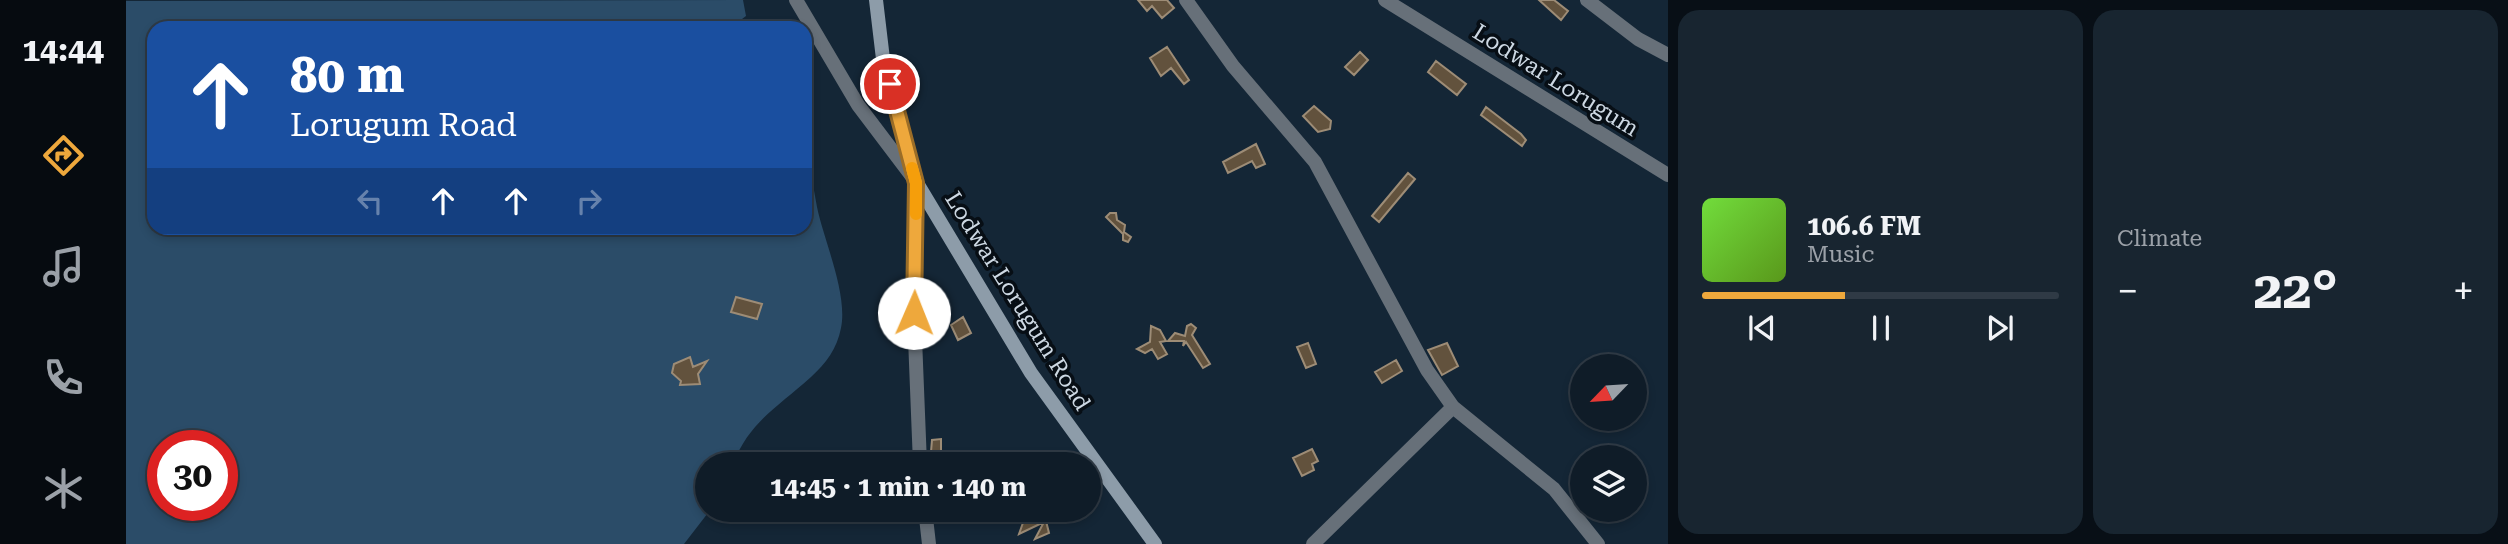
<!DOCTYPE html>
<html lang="en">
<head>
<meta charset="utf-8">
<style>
  body { margin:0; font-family:"Roboto Serif",serif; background:#182530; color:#f1f3f6; height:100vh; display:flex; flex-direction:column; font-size:26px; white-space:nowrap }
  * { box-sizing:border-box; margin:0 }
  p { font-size:23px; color:#9ba1a8 }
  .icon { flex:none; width:38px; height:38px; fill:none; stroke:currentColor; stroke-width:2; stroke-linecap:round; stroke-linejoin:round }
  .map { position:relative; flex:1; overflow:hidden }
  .panel { display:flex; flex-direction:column; gap:10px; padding:10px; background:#080f16; width:840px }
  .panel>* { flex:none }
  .banner { position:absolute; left:21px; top:21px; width:665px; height:214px; border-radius:21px; box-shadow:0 4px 10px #0003,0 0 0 2px #2f3a45; background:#1a4fa0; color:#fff; overflow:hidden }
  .needle { width:46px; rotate:245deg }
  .fabs { position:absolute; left:1444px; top:354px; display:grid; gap:14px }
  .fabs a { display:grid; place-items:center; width:77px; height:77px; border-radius:50%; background:#0f1c28; box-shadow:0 4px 10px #0003,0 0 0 2px #2f3a45; font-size:35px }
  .speed { position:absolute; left:21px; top:430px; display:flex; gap:14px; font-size:35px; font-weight:700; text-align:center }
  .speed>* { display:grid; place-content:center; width:91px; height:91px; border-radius:50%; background:#0f1c28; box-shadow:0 4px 10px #0003,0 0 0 2px #2f3a45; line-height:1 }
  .speed .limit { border:10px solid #d22; background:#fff; color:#111 }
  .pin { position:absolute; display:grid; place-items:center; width:60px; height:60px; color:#fff; margin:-30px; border:4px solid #fff; border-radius:50%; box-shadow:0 2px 7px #0007 }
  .me { position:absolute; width:77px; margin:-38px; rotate:1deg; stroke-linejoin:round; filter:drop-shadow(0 0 5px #0008) }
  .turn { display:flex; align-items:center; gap:24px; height:147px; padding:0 28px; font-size:32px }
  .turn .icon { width:91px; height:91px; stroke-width:2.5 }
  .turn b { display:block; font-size:49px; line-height:60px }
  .lanes { display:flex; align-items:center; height:66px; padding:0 28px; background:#0003; justify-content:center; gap:35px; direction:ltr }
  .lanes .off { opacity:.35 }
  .big { font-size:52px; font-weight:700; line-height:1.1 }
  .panel .card { flex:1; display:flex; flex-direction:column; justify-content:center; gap:10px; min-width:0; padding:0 24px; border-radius:21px; background:#182530 }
  .song { display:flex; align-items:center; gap:21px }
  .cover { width:84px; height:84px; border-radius:10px; background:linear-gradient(135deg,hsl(100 70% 55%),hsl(90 70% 35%)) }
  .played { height:7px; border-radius:4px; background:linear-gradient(90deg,#eea83c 40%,#2f3a45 40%) }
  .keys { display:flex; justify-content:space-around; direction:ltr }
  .heat { display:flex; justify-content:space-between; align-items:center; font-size:38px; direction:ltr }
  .panel .tiles { flex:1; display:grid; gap:10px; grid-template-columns:repeat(2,1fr) }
  .trip { position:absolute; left:569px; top:452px; width:406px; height:70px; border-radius:35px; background:#0f1c28; box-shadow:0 4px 10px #0003,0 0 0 2px #2f3a45; font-weight:700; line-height:70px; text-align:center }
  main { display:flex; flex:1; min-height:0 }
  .tab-bar { display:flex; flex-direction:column; width:126px; justify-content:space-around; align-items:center; background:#060b10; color:#9ba1a8 }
  .tab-bar .icon { width:49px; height:49px }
  .tab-bar .on { color:#eea83c }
  .tab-bar b { font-size:32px; color:#f1f3f6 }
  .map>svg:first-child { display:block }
</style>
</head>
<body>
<main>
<nav class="tab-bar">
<b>14:44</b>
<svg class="icon on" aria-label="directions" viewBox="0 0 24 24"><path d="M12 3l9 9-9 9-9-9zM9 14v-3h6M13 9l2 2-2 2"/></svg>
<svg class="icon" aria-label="music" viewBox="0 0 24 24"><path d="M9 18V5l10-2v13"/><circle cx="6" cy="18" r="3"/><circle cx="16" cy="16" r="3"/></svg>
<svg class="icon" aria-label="phone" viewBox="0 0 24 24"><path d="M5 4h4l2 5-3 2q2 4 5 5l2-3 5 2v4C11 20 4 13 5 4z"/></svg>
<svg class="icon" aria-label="climate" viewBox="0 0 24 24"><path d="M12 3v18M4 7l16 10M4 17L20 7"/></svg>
</nav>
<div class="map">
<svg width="1542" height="544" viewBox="0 0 1542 544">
  <rect width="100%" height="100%" fill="#142636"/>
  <!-- green -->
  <path fill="#2b4c68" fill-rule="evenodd" d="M617 0 620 16 604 28H28V228H679V144C684 165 687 186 691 207 698 241 722 294 715 328 711 349 700 363 685 377 652 407 624 421 607 464H581V509H585L558 544H0V1ZM37 446H96V506H37Z"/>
  <!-- building -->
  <path fill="#62523d" stroke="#9d8c76" stroke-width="2" d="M1012 0H1041L1048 8 1036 18 1026 6 1021 11Z
    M1413 0H1428L1442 11 1435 20Z
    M1041 47 1063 80 1058 84 1045 68 1035 76 1024 58Z
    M1234 52 1242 60 1228 75 1219 67Z
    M1310 61 1340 84 1331 95 1302 72Z
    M1188 106 1205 121 1204 129 1192 132 1177 116Z
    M1360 107 1395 134 1400 140 1396 146 1355 115Z
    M1130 144 1139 164 1130 168 1126 161 1102 173 1097 162Z
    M1282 173 1289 179 1253 222 1246 216Z
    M984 213H990L991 220 999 225 998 232 1005 237 1002 242 997 240V234L980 217Z
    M610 297 636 304 631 319 605 312Z
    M837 317 845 333 832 340 825 325Z
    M1065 324 1070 328 1066 335 1084 364 1077 368 1060 342 1057 346 1058 341H1042L1049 333 1059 336 1061 326Z
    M1025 326 1034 330 1040 341 1034 342 1041 354 1032 359 1026 349 1019 353 1011 349 1024 342Z
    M1182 343 1190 364 1180 368 1171 347Z
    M1321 343 1332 366 1316 375 1302 350Z
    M564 357 567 367 581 361 572 374 574 384 554 385 555 381 546 373 548 364Z
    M1270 360 1276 371 1256 383 1249 372Z
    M815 439V455L827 454 836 460 838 452 874 460 873 464H804L806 440Z
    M1186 449 1192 461 1186 464 1188 470 1176 476 1167 458Z
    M908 515 911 518 924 515 925 519 920 521 923 533 909 539 918 522 893 534 898 520Z"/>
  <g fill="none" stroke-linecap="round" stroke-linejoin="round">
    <!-- minor -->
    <path stroke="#677079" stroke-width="14" d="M670 0 732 105 791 183 788 313 794 464
      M1060 0 1107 66 1189 162 1301 370 1327 407 1428 489 1472 544
      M1461 0 1512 39 1542 55
      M799 509 803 544
      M1187 544 1327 407"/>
    <!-- tertiary -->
    <path stroke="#677079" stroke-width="14" d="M1259 0 1542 175"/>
    <!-- secondary -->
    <path stroke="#8d9ca9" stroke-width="14" d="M750 0 757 59 791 183 905 373 1029 544"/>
  </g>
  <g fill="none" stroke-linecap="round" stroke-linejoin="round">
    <!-- route casing -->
    <g stroke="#9b6d27" stroke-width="18">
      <path id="route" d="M764 84 790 183 788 313"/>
    </g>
    <!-- route -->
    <use href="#route" stroke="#eea83c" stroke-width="12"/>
    <!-- slow -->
    <path stroke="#f59e0b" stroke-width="12" d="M786 168 790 183V214"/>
  </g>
  <g text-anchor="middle" stroke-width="7" stroke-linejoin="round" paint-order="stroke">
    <!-- street labels -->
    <g font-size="23" fill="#cdd8e3" stroke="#070e15">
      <text transform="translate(1430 80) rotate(32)" y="8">Lodwar Lorugum</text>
      <text transform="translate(892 301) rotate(58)" y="8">Lodwar Lorugum Road</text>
    </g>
  </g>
</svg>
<div class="fabs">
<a><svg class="needle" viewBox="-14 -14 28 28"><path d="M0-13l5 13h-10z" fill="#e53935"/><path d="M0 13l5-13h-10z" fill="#9ba1a8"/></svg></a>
<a><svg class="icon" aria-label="layers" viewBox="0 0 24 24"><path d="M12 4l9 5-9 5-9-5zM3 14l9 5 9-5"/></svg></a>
</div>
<div class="speed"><div class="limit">30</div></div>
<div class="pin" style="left:764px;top:84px;background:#d93025"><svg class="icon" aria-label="arrive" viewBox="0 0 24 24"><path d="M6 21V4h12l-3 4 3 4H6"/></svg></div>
<svg class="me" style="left:788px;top:313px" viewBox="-20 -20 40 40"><circle r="19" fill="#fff"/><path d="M0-13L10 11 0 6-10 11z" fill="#eea83c"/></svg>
<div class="trip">14:45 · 1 min · 140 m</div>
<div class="banner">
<div class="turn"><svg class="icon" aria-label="ahead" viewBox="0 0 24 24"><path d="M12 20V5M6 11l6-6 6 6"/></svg><div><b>80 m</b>Lorugum Road</div></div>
<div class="lanes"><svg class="icon off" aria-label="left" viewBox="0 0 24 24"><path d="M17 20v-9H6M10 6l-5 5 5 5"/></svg><svg class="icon" aria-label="ahead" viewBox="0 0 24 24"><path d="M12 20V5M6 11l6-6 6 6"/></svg><svg class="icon" aria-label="ahead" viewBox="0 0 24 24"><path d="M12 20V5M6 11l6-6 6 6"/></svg><svg class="icon off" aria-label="right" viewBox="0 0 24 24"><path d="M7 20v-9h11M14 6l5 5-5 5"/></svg></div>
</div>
</div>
<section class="panel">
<div class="tiles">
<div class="card">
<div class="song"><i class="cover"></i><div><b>106.6 FM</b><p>Music</p></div></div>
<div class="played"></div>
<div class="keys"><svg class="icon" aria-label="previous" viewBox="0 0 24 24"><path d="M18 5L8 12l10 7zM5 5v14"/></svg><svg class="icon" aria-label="pause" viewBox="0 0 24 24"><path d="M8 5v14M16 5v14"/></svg><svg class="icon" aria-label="next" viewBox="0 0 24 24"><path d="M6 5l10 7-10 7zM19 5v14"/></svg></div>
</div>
<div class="card"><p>Climate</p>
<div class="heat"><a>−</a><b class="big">22°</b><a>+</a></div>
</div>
</div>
</section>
</main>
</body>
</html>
